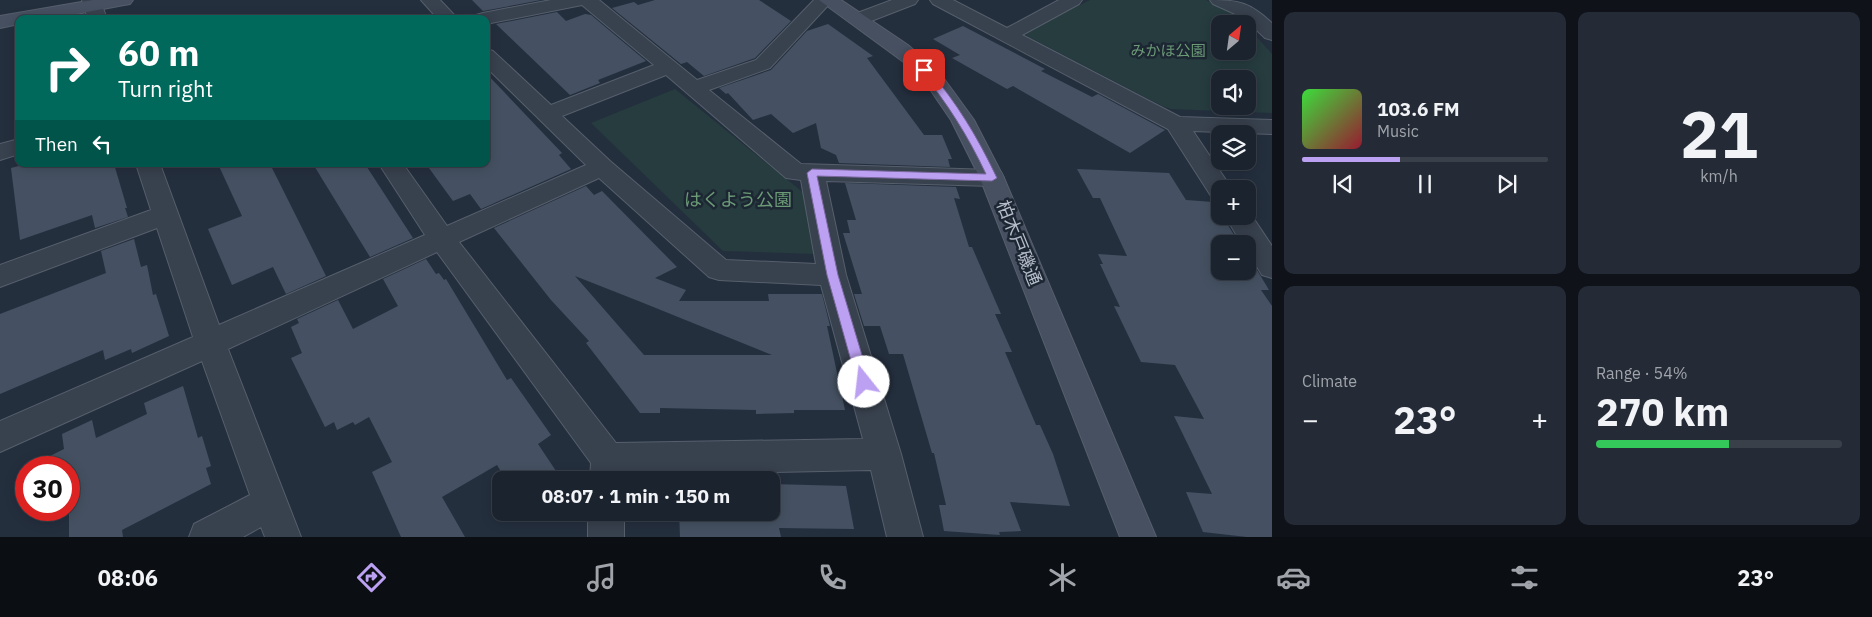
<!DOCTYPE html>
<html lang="en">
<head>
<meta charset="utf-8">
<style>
  body { margin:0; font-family:"IBM Plex Sans","Noto Sans JP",sans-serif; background:#242b36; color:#f1f3f6; height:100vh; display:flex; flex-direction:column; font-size:19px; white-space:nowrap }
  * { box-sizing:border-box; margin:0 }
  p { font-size:16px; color:#a0a4aa }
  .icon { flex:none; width:28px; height:28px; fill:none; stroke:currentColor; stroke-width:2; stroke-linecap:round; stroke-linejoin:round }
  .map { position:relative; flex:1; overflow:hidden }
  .sheet { display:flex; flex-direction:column; gap:12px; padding:12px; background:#0f1319; width:600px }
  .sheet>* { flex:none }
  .hud { position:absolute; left:15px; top:15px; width:475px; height:152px; border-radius:10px; box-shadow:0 2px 12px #0003,0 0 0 1px #39404a; background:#00695c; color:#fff; overflow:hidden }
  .needle { width:32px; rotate:29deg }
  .buttons { position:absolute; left:1211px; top:15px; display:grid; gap:10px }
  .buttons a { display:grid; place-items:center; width:45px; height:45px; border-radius:10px; background:#1b232e; box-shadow:0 2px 12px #0003,0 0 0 1px #39404a; font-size:25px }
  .speed { position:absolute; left:15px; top:456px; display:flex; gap:10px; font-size:25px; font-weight:700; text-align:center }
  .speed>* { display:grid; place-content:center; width:65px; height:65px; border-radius:50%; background:#1b232e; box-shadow:0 2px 12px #0003,0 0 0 1px #39404a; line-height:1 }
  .speed .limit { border:8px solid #d22; background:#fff; color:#111 }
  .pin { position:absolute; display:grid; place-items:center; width:42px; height:42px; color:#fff; margin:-21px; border-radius:10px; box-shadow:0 2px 8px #0006 }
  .me { position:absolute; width:55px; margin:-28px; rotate:344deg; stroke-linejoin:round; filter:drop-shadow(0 0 4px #0008) }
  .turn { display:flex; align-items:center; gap:18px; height:105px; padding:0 20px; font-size:22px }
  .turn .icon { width:65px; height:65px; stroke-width:2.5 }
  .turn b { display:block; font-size:35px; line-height:42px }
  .then { display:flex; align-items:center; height:48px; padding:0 20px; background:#0003; gap:10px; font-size:19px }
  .big { font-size:38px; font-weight:700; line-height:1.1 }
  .sheet .card { flex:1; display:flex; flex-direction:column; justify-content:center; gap:8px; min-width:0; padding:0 18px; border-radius:10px; background:#242b36 }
  .sheet .dial { align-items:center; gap:0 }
  .dial b { font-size:65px; line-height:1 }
  .song { display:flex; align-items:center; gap:15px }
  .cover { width:60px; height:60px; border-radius:8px; background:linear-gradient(135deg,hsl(120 70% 55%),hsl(350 70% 35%)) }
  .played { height:5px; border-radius:2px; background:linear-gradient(90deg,#bca0f2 40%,#39404a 40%) }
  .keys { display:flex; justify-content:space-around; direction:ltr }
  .heat { display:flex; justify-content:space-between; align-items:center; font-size:28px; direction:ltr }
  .charge { height:8px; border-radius:4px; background:linear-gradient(90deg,#34c759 54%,#39404a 0) }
  .sheet .tiles { flex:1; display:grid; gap:12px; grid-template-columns:repeat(2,1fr) }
  .trip { position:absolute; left:492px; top:471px; width:288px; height:50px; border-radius:10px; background:#1b232e; box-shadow:0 2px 12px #0003,0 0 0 1px #39404a; font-weight:700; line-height:50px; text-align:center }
  .menu { display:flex; height:80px; justify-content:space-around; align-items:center; background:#0b0e12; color:#a0a4aa }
  .menu .icon { width:35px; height:35px }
  .menu .active { color:#bca0f2 }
  .menu b { font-size:22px; color:#f1f3f6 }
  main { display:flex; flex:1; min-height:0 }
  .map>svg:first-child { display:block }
</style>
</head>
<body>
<main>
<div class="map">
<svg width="1272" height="537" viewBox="0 0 1272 537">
  <rect width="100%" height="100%" fill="#242f3e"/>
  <!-- green -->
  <path fill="#263c3f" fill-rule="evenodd" d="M1090 0H1206L1234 12 1244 24H1220V51H1248V27L1272 54V113L1171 109 1162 106 1027 36 1025 32ZM1220 79H1248V106H1220Z
    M675 89 805 194 814 254 723 251 591 123Z"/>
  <!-- building -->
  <path fill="#455162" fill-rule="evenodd" d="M472 0H541L483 11Z
    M655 0H759L791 21 755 58 704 76 687 62 681 64 612 8 634 2 638 5Z
    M557 12 566 21 585 14 591 15 646 61 598 80 600 83 570 95 496 24Z
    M828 24 873 56 867 58 924 135H942L952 159H948L950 167 839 163 836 155 821 148 816 123 793 133 771 114 753 120 728 93 726 94 719 88 771 70 807 31Z
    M963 26 1045 69 1041 71 1092 97 1098 94 1165 130 1130 153 1013 86 1007 89 952 58 960 55 933 39Z
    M486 73 562 153 559 155 571 169 481 209 470 194 453 201 426 164H486Z
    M26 164H114L127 208H125L128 217 95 228 92 215 20 240 11 168Z
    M218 164H270L326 276 286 294 273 267 232 285 208 229 242 216Z
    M313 164H365L413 238 370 257Z
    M1077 169 1169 173 1186 200 1213 202 1240 244H1220V271H1248V255L1269 290H1261L1272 306V537H1247L1203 532 1186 492 1212 494 1174 416 1204 419 1175 365 1141 362 1114 306 1120 307 1100 264H1103L1098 254 1127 256 1100 198H1093Z
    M845 183 956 187 960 199 954 198 969 247H972L1001 314H995L1012 352H1005L1036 425H1040L1053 454 1070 506 1010 502 1021 531 999 532 1000 535 944 531 939 505H946L934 453H932L903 354H889L880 326H864L854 294H862L843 233H850L847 220H856Z
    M586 186 594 195 602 191 677 267 655 278 686 290 679 301H769L768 294H822L830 326H827L845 410H794V413L756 414V410L660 408V413H640L586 343 589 341 551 300 494 228ZM575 276 641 302 772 355H644Z
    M134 239 141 267 147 265 153 295 156 294 169 336 132 353 131 349 105 360 103 350 0 394V314L106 273 101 251Z
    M426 259 436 274 439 273 444 280 446 279 507 380 511 378 551 435 538 444 562 480H506L497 465 442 497 465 537H401L372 472 392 462 369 417 355 425 353 422 337 430 334 422 325 427 291 358 302 353 291 327 299 323 297 319 338 300 353 329 398 306 383 279Z
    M183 386 198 438 202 436 211 466 206 468 211 484 122 530 123 537H69V468H26L64 449 62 434 92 420 96 438 147 414 144 403Z
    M771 484 846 486 854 529 779 528 781 537H680L679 512H771Z"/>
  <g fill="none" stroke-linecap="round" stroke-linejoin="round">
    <!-- street casing -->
    <g stroke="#565f6c" stroke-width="2">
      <path id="street" d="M82 0H100L107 19H88Z
        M421 0H440L458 19H438Z
        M551 0H599L697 80 756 60 814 0H833L770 68 709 90 801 164 992 170 1001 172 1004 178 1001 184 992 186 826 181 846 275 901 454 923 537H887L871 470 625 475 624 480H590L591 463 437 252 228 349 301 537H265L261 527 243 537H189L194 524 250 495 202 361 0 452V421L193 337 157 228 0 287V265L151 210 136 164H160L219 325 425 235 379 164H403L447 226 586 165 486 67V49L493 51 551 105 654 65 582 5 486 24V19H474L476 15 483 13ZM666 75 786 178 801 180 816 264 726 260 610 161 562 116ZM599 178 709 277 719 280 821 285 863 439 616 443 459 242Z
        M892 0H918L915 4 866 23H852L850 19 852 15Z
        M930 0H953L1007 28 1059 0H1082L1079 4 1022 35 1180 117 1272 120V134L1193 131 1232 189H1220V198L1211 196 1168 129 933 4Z
        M1210 0C1240 0 1250 3 1272 23V40L1265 38 1244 18 1213 4Z
        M19 139V154L0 160V144Z
        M1248 210 1272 246V278L1262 275 1248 252V244H1242L1225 216H1248Z
        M588 512H624V537H588Z"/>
    </g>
    <!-- secondary casing -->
    <g stroke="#565f6c" stroke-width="2">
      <path id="secondary" d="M93 0H133L130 4 124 5 50 19H19V24L0 28V16Z
        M819 0H841L908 45 942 76 974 120 1004 178 1156 537H1120L980 178 951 120 927 85 905 63Z"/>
    </g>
    <!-- street -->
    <use href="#street" fill="#38414e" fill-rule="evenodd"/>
    <!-- secondary -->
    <use href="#secondary" fill="#465061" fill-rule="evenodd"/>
  </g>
  <!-- route -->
  <path fill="#bca0f2" stroke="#7a689d" d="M921 68H927C957 103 977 136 997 178L992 181 817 176 838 275 870 382 868 386H859L857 382 827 275 807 173 812 169 986 174C968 136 948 104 921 71Z"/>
  <g text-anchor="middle" stroke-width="5" stroke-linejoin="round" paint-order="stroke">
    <!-- far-park labels -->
    <g font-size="15" fill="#6b9a76" stroke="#1d2633">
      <text x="1168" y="56">みかほ公園</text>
    </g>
    <!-- park labels -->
    <g font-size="18" fill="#6b9a76" stroke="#1d2633">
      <text x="738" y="206">はくよう公園</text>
    </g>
    <!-- street labels -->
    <g font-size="18" fill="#b4bcc9" stroke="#1d2633">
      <text transform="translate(1019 243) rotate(68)" y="6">柏木戸磯通</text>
    </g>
  </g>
</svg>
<div class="buttons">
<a><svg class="needle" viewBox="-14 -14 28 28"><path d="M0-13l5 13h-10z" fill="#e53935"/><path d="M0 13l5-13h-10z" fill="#a0a4aa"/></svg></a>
<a><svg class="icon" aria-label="sound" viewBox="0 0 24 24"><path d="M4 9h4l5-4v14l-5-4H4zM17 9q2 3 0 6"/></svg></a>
<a><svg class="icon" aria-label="layers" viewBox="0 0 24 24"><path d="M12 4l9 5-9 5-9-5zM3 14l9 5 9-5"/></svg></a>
<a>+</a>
<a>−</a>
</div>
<div class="speed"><div class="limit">30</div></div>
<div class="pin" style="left:924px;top:70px;background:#d93025"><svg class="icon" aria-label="arrive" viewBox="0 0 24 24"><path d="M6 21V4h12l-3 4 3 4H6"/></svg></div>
<svg class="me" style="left:864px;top:382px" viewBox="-20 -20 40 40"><circle r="19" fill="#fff"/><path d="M0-13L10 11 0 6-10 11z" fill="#bca0f2"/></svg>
<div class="trip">08:07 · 1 min · 150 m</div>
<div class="hud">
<div class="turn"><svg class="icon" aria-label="right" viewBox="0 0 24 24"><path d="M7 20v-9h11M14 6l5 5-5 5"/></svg><div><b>60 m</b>Turn right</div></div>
<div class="then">Then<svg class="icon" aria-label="left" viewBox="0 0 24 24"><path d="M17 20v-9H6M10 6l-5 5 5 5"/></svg></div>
</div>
</div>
<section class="sheet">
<div class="tiles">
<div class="card">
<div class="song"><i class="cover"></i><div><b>103.6 FM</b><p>Music</p></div></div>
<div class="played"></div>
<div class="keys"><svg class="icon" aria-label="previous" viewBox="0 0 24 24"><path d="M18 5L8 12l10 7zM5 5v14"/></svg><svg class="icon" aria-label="pause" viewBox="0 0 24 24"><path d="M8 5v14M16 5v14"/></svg><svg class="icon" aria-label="next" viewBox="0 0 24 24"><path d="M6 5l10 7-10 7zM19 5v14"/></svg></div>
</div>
<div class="card dial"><b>21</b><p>km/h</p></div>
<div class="card"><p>Climate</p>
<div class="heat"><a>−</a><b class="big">23°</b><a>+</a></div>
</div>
<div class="card"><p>Range · 54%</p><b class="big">270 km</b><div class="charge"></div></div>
</div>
</section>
</main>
<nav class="menu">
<b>08:06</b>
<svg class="icon active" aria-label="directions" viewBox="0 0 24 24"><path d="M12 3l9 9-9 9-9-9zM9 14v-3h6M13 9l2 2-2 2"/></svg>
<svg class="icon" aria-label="music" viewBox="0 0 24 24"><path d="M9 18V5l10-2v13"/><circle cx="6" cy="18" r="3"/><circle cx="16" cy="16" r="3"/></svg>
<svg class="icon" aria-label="phone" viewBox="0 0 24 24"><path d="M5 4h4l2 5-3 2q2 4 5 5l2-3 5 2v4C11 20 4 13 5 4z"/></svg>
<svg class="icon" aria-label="climate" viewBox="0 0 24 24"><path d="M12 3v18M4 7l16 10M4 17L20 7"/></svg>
<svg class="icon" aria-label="car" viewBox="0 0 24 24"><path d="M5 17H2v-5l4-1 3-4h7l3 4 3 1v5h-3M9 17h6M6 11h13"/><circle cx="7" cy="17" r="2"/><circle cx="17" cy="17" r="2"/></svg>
<svg class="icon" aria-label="filters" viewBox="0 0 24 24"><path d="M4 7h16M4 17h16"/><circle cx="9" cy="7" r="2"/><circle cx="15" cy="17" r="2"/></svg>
<b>23°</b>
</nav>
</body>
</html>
